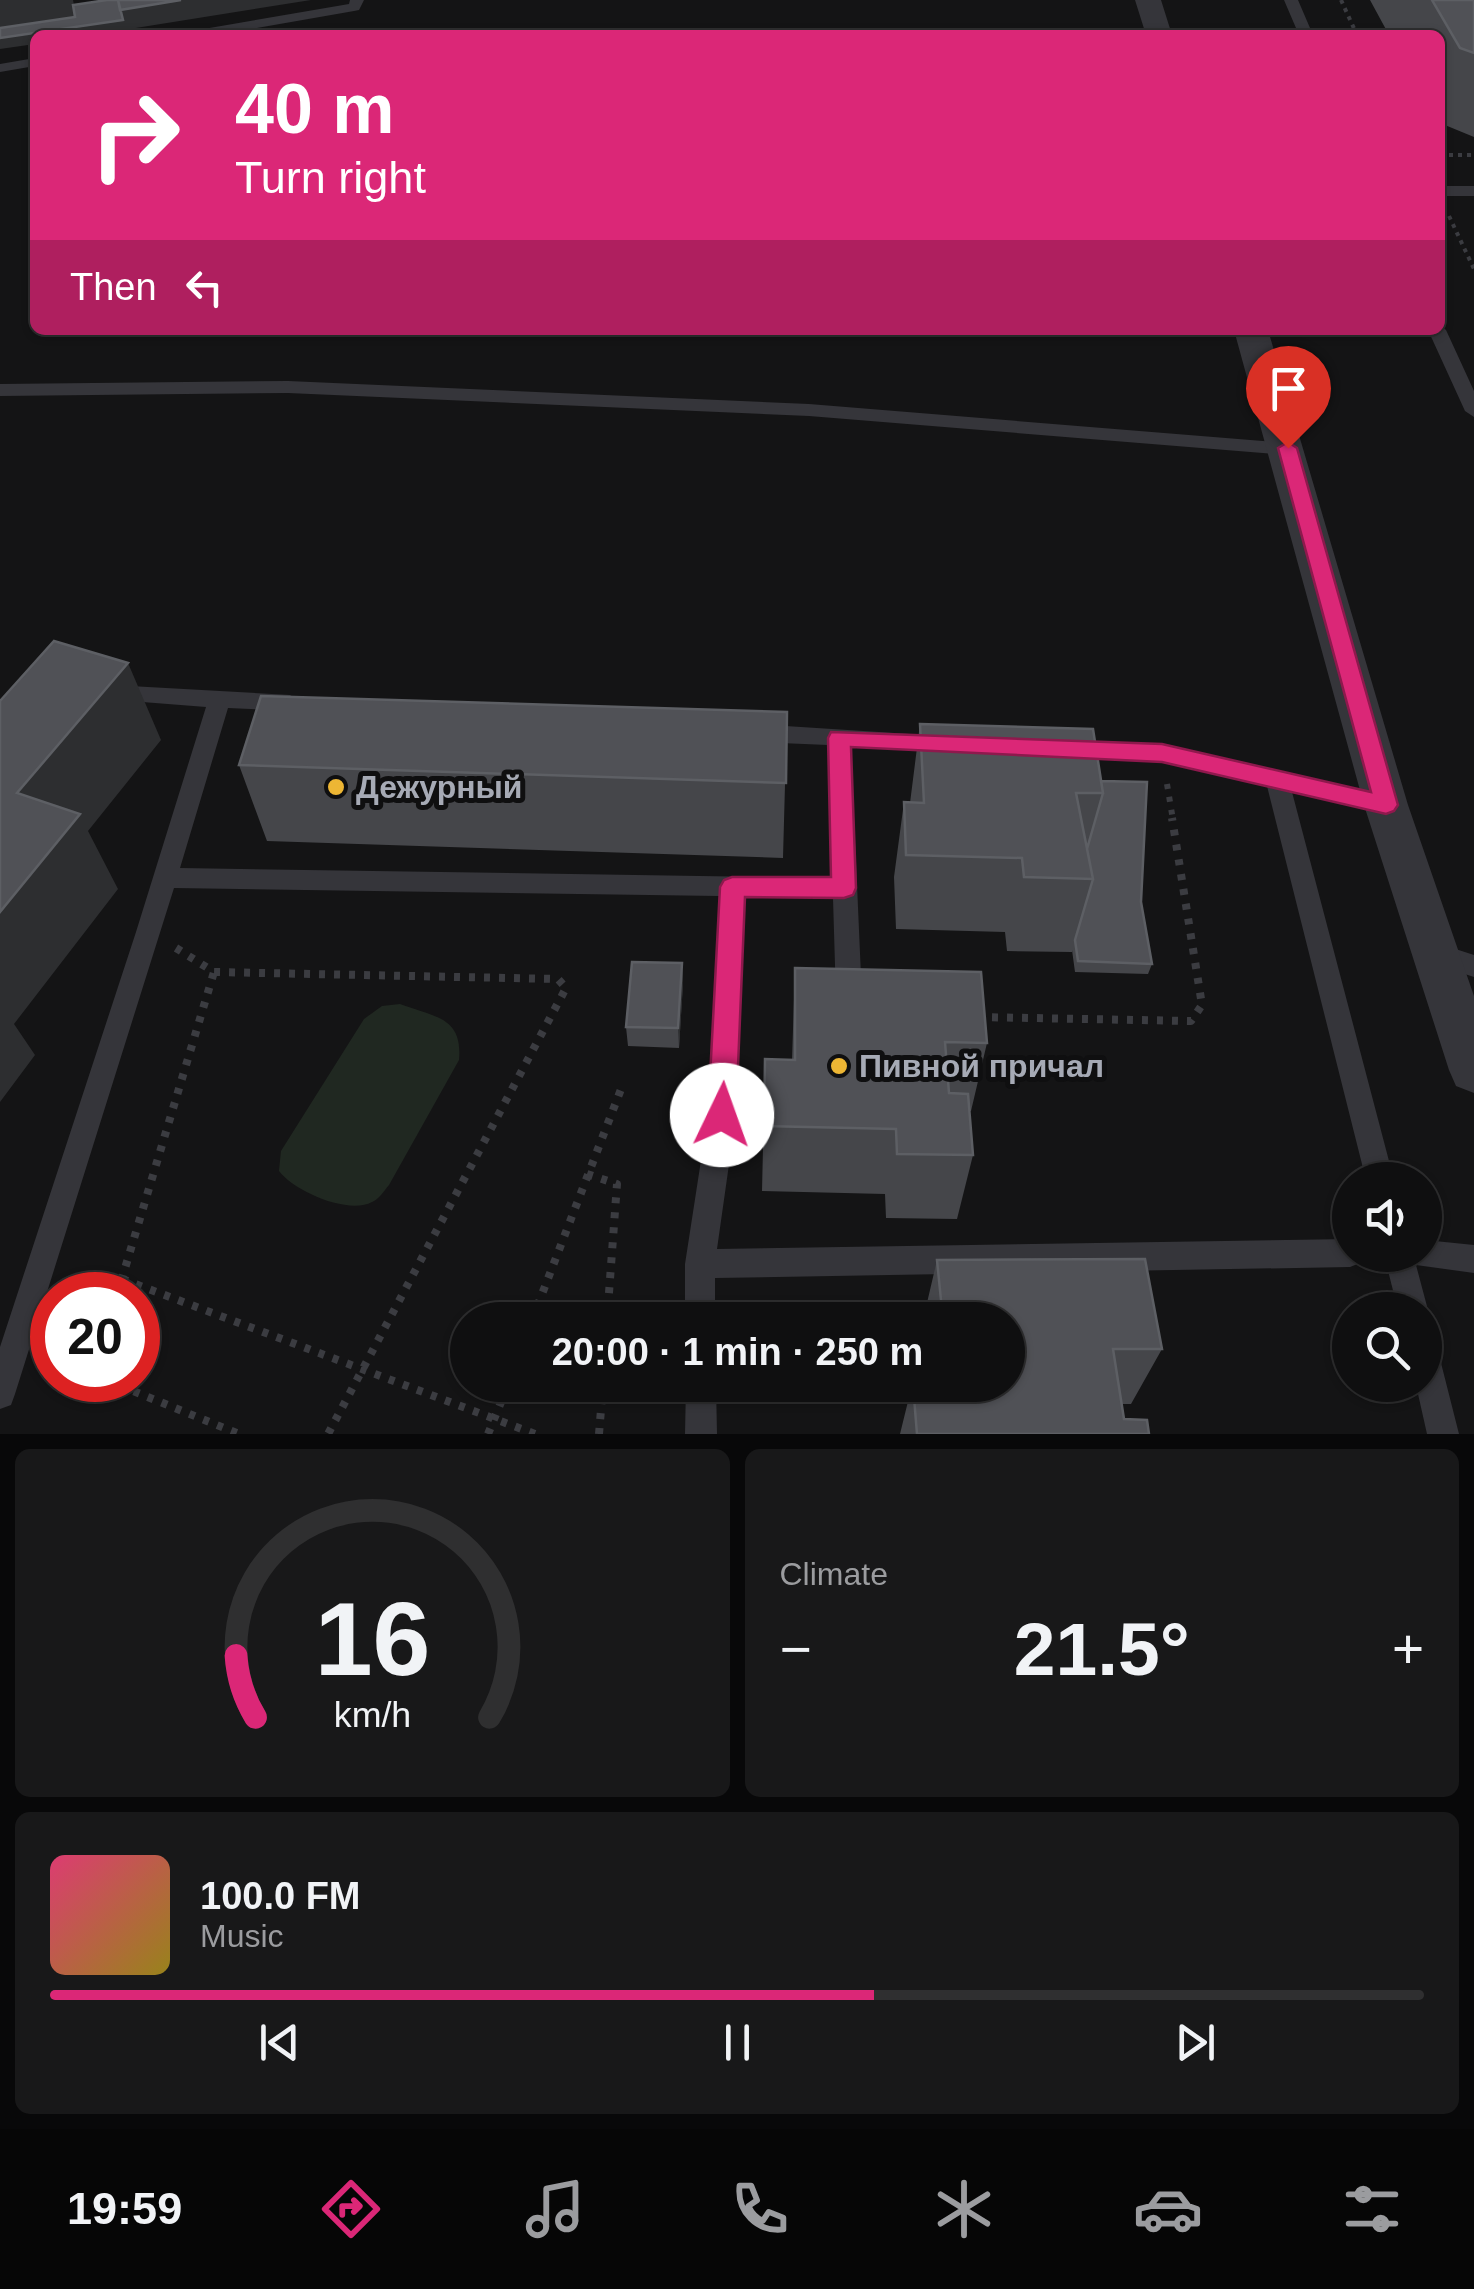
<!DOCTYPE html>
<html lang="en">
<head>
<meta charset="utf-8">
<style>
  body { margin:0; font-family:Arial,sans-serif; background:#181819; color:#f1f3f6; height:100vh; display:flex; flex-direction:column; font-size:38px; white-space:nowrap }
  * { box-sizing:border-box; margin:0 }
  p { font-size:32px; color:#9b9c9f }
  .icon { flex:none; width:55px; height:55px; fill:none; stroke:currentColor; stroke-width:2; stroke-linecap:round; stroke-linejoin:round }
  .map { position:relative; height:1434px; overflow:hidden }
  .panel { display:flex; flex-direction:column; gap:15px; padding:15px; background:#080809; flex:1 }
  .panel>* { flex:none }
  .hud { position:absolute; left:30px; top:30px; width:1415px; height:305px; border-radius:15px; box-shadow:0 2px 8px #0004,0 0 0 2px #2f2f30; background:#db2777; color:#fff; overflow:hidden }
  .tools { position:absolute; left:1332px; top:1162px; display:grid; gap:20px }
  .tools a { display:grid; place-items:center; width:110px; height:110px; border-radius:50%; background:#0f0f10; box-shadow:0 2px 8px #0004,0 0 0 2px #2f2f30; font-size:50px }
  .speed { position:absolute; left:30px; top:1272px; display:flex; gap:20px; font-size:50px; font-weight:700; text-align:center }
  .speed>* { display:grid; place-content:center; width:130px; height:130px; border-radius:50%; background:#0f0f10; box-shadow:0 2px 8px #0004,0 0 0 2px #2f2f30; line-height:1 }
  .speed .limit { border:15px solid #d22; background:#fff; color:#111 }
  .pin { position:absolute; display:grid; place-items:center; width:85px; height:85px; color:#fff; margin:-102px -42px; border-radius:50% 50% 50% 0; rotate:-45deg; box-shadow:0 0 10px #0007 }
  .pin .icon { rotate:45deg }
  .me { position:absolute; width:110px; margin:-55px; rotate:3deg; stroke-linejoin:round; filter:drop-shadow(0 0 8px #0008) }
  .turn { display:flex; align-items:center; gap:35px; height:210px; padding:0 40px; font-size:45px }
  .turn .icon { width:130px; height:130px; stroke-width:2.5 }
  .turn b { display:block; font-size:70px; line-height:85px }
  .then { display:flex; align-items:center; height:95px; padding:0 40px; background:#0003; gap:20px; font-size:38px }
  .big { font-size:75px; font-weight:800; line-height:1.1 }
  .panel .widget { flex:1; display:flex; flex-direction:column; justify-content:center; gap:15px; min-width:0; padding:0 35px; border-radius:15px; background:#181819 }
  .panel .dial { align-items:center; gap:0 }
  .dial svg { height:260px; overflow:visible; fill:none; stroke:#2f2f30; stroke-width:7; stroke-linecap:round; text-anchor:middle }
  .dial text { fill:#f1f3f6; stroke:none }
  .song { display:flex; align-items:center; gap:30px }
  .cover { width:120px; height:120px; border-radius:15px; background:linear-gradient(135deg,hsl(340 70% 55%),hsl(50 70% 35%)) }
  .played { height:10px; border-radius:5px; background:linear-gradient(90deg,#db2777 60%,#2f2f30 60%) }
  .keys { display:flex; justify-content:space-around; direction:ltr }
  .heat { display:flex; justify-content:space-between; align-items:center; font-size:55px; direction:ltr }
  .panel .tiles { flex:1; display:grid; gap:15px; grid-template-columns:1fr 1fr }
  .widget:last-child { grid-column:span 2 }
  .trip { position:absolute; left:450px; top:1302px; width:575px; height:100px; border-radius:50px; background:#0f0f10; box-shadow:0 2px 8px #0004,0 0 0 2px #2f2f30; font-weight:800; line-height:100px; text-align:center }
  .tab-bar { display:flex; height:160px; justify-content:space-around; align-items:center; background:#060606; color:#9b9c9f }
  .tab-bar .icon { width:70px; height:70px }
  .tab-bar .active { color:#db2777 }
  .tab-bar b { font-size:45px; color:#f1f3f6 }
  .map>svg:first-child { display:block }
</style>
</head>
<body>
<div class="map">
<svg width="1474" height="1434" viewBox="0 0 1474 1434">
  <rect width="100%" height="100%" fill="#141415"/>
  <!-- green -->
  <path fill="#202821" d="M400 1004C435 1017 463 1017 459 1060L389 1185C384 1191 379 1199 372 1202 348 1215 294 1191 279 1171L281 1151 364 1019 382 1006Z"/>
  <g fill="none" stroke-linecap="round" stroke-linejoin="round">
    <!-- path-far2 -->
    <path stroke="#3b3c41" stroke-width="4" stroke-dasharray="4 5" stroke-linecap="butt" d="M1341 0 1357 35
      M1440 155H1474
      M1449 216 1474 269"/>
    <!-- path-far1 -->
    <path stroke="#3b3c41" stroke-width="6" stroke-dasharray="5 8" stroke-linecap="butt" d="M1167 784 1173 820"/>
    <!-- path -->
    <path stroke="#3b3c41" stroke-width="8" stroke-dasharray="6 9" stroke-linecap="butt" d="M176 948 214 972 558 979 566 988 328 1434
      M977 1017 1191 1021 1202 1005 1172 818
      M587 1174 617 1184 607 1320
      M122 1279 535 1434
      M117 1295 214 972
      M532 1320 623 1084
      M106 1380 239 1434
      M488 1434 508 1385
      M599 1434 603 1385"/>
    <!-- lane -->
    <path fill="#35353a" fill-rule="evenodd" d="M350 0H364L359 10 354 11 216 35H185L192 31 349 4Z
      M1284 0H1298L1313 35H1299Z
      M35 58V66L0 72V64Z
      M1440 186H1474V196H1440Z
      M1440 325 1446 330 1474 391V417L1465 411 1428 330H1440Z
      M288 381 809 404 1287 443 1297 449 1287 455 809 416 288 393 0 396V384Z
      M112 685 290 695 301 703 290 711 228 708 180 868 832 878 828 745 756 742 748 739 745 733 748 727 756 724 957 737 960 743 957 749 949 752 851 747 862 999 858 1007 849 1010 840 1007 836 999 833 898 744 897 736 1115 717 1249 1350 1239V1255H1364L1360 1263 1350 1267 715 1278V1320H685V1264L708 1115 719 896 174 888 15 1394 11 1405 0 1409V1347L136 932 206 707 104 699 101 693 104 687Z
      M1066 740 1162 744 1394 798 1398 805 1394 812 1386 814 1292 792 1394 1180H1366L1267 786 1162 762 1066 758 1058 755 1055 749 1058 743Z
      M1434 942 1474 955V977L1425 961 1421 953 1425 945Z
      M1425 1240 1474 1245V1273L1416 1265 1428 1310 1425 1317V1310H1398L1384 1255H1425Z
      M1425 1344 1436 1348 1440 1359 1459 1434H1427L1416 1385H1425Z
      M686 1385H716L717 1434H685Z"/>
    <!-- street -->
    <path fill="#35353a" fill-rule="evenodd" d="M1135 0H1161L1172 35H1146Z
      M1234 330H1268L1408 805 1474 996V1093L1456 1086 1449 1070 1364 805Z"/>
  </g>
  <!-- wall -->
  <path fill="#45464a" d="M1370 0H1474V137L1440 123V35H1389Z
    M787 712 783 858 267 841 239 765Z
    M920 724 1101 781 1141 902 1152 964 1148 974 1075 972 1072 950V952L1007 951 1005 932 896 929 894 877 904 802 910 803Z
    M682 963 683 983 679 1048 628 1046 626 1027Z
    M795 968 987 1043 971 1111H969L973 1155 957 1219 886 1218 885 1194 762 1191 765 1059 792 1060Z
    M937 1260 1162 1349 1131 1404H1122L1124 1419 1149 1434H900L912 1385H1008V1320H923Z"/>
  <!-- shaded-wall -->
  <path fill="#2d2e30" d="M0 0H73L78 26 120 10 181 0H311L92 35H35V44L0 49Z
    M128 663 161 740 88 831 118 889 14 1024 35 1055 0 1102V912L17 793Z
    M682 963 683 983 679 1048 678 1028Z"/>
  <!-- building -->
  <path fill="#505156" stroke="#5d5f64" stroke-width="2.5" d="M107 0H118L123 20 0 38V28L75 17 73 5Z
    M118 0H181L120 10Z
    M1432 0H1474V53L1460 48Z
    M54 641 128 663 17 793 80 814 0 912V701Z
    M261 696 787 712 786 783 239 765Z
    M920 724 1093 729 1103 793H1076L1093 879 1024 877 1022 858 906 855 904 802 924 803Z
    M1101 781 1147 782 1141 902 1152 964 1078 961 1075 940 1093 879 1087 849 1103 793Z
    M632 962 682 963 678 1028 626 1027Z
    M795 968 981 972 987 1043 945 1042 949 1093 968 1094 973 1155 897 1154 896 1129 764 1126 765 1059 795 1060Z
    M1145 1259 1162 1349H1113L1124 1419 1147 1420 1149 1434H917L913 1385H1008V1320H943L937 1260Z"/>
  <!-- route -->
  <path fill="#db2777" stroke="#8e194d" stroke-width="2.5" d="M1288 442 1297 448 1398 805 1394 811 1386 814 1162 762 851 747 856 888 853 895 844 898 745 897 736 1115 732 1124 722 1127 712 1124 708 1115 720 887 724 880 732 877H831L828 738 831 732 1162 744 1371 792 1278 448Z"/>
  <!-- markers -->
  <g fill="#edb634" stroke="#0f0f10" stroke-width="4">
    <circle cx="336" cy="787" r="10"/>
    <circle cx="839" cy="1066" r="10"/>
  </g>
  <g text-anchor="middle" stroke-width="10" stroke-linejoin="round" paint-order="stroke">
    <!-- poi labels -->
    <g font-size="32" font-weight="bold" fill="#a6aab5" stroke="#0f0f10" text-anchor="start">
      <text x="356" y="798">Дежурный</text>
      <text x="859" y="1077">Пивной причал</text>
    </g>
  </g>
</svg>
<div class="tools">
<a><svg class="icon" aria-label="sound" viewBox="0 0 24 24"><path d="M4 9h4l5-4v14l-5-4H4zM17 9q2 3 0 6"/></svg></a>
<a><svg class="icon" aria-label="search" viewBox="0 0 24 24"><circle cx="10" cy="10" r="6"/><path d="M15 15l6 6"/></svg></a>
</div>
<div class="speed"><div class="limit">20</div></div>
<div class="pin" style="left:1288px;top:448px;background:#d93025"><svg class="icon" aria-label="arrive" viewBox="0 0 24 24"><path d="M6 21V4h12l-3 4 3 4H6"/></svg></div>
<svg class="me" style="left:722px;top:1115px" viewBox="-20 -20 40 40"><circle r="19" fill="#fff"/><path d="M0-13L10 11 0 6-10 11z" fill="#db2777"/></svg>
<div class="trip">20:00 · 1 min · 250 m</div>
<div class="hud">
<div class="turn"><svg class="icon" aria-label="right" viewBox="0 0 24 24"><path d="M7 20v-9h11M14 6l5 5-5 5"/></svg><div><b>40 m</b>Turn right</div></div>
<div class="then">Then<svg class="icon" aria-label="left" viewBox="0 0 24 24"><path d="M17 20v-9H6M10 6l-5 5 5 5"/></svg></div>
</div>
</div>
<section class="panel">
<div class="tiles">
<div class="widget dial"><svg viewBox="0 0 100 80">
<path d="M14 69A42 42 0 1 1 86 69"/>
<path d="M14 69A42 42 0 0 1 8 50" stroke="#db2777"/>
<text x="50" y="56" font-size="32" font-weight="700">16</text>
<text x="50" y="72" font-size="11">km/h</text>
</svg></div>
<div class="widget"><p>Climate</p>
<div class="heat"><a>−</a><b class="big">21.5°</b><a>+</a></div>
</div>
<div class="widget">
<div class="song"><i class="cover"></i><div><b>100.0 FM</b><p>Music</p></div></div>
<div class="played"></div>
<div class="keys"><svg class="icon" aria-label="previous" viewBox="0 0 24 24"><path d="M18 5L8 12l10 7zM5 5v14"/></svg><svg class="icon" aria-label="pause" viewBox="0 0 24 24"><path d="M8 5v14M16 5v14"/></svg><svg class="icon" aria-label="next" viewBox="0 0 24 24"><path d="M6 5l10 7-10 7zM19 5v14"/></svg></div>
</div>
</div>
</section>
<nav class="tab-bar">
<b>19:59</b>
<svg class="icon active" aria-label="directions" viewBox="0 0 24 24"><path d="M12 3l9 9-9 9-9-9zM9 14v-3h6M13 9l2 2-2 2"/></svg>
<svg class="icon" aria-label="music" viewBox="0 0 24 24"><path d="M9 18V5l10-2v13"/><circle cx="6" cy="18" r="3"/><circle cx="16" cy="16" r="3"/></svg>
<svg class="icon" aria-label="phone" viewBox="0 0 24 24"><path d="M5 4h4l2 5-3 2q2 4 5 5l2-3 5 2v4C11 20 4 13 5 4z"/></svg>
<svg class="icon" aria-label="climate" viewBox="0 0 24 24"><path d="M12 3v18M4 7l16 10M4 17L20 7"/></svg>
<svg class="icon" aria-label="car" viewBox="0 0 24 24"><path d="M5 17H2v-5l4-1 3-4h7l3 4 3 1v5h-3M9 17h6M6 11h13"/><circle cx="7" cy="17" r="2"/><circle cx="17" cy="17" r="2"/></svg>
<svg class="icon" aria-label="filters" viewBox="0 0 24 24"><path d="M4 7h16M4 17h16"/><circle cx="9" cy="7" r="2"/><circle cx="15" cy="17" r="2"/></svg>
</nav>
</body>
</html>
